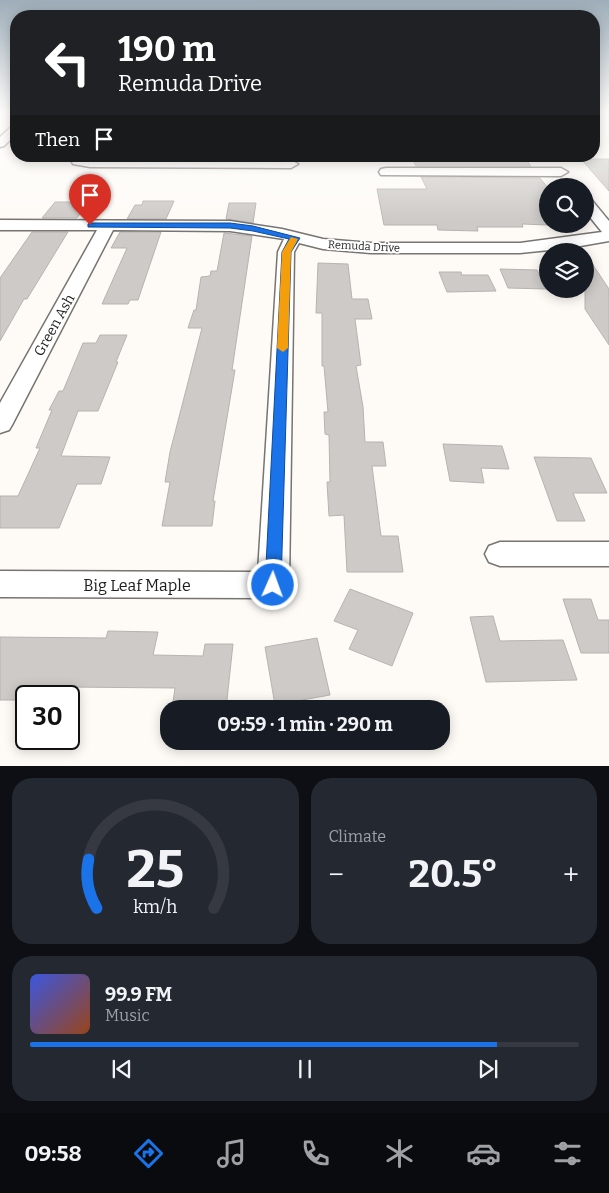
<!DOCTYPE html>
<html lang="en">
<head>
<meta charset="utf-8">
<style>
  body { margin:0; font-family:Bitter,serif; background:#242831; color:#f1f3f6; height:100vh; display:flex; flex-direction:column; font-size:19px; white-space:nowrap }
  * { box-sizing:border-box; margin:0 }
  p { font-size:16px; color:#9ea1a6 }
  .icon { flex:none; width:28px; height:28px; fill:none; stroke:currentColor; stroke-width:2; stroke-linecap:round; stroke-linejoin:round }
  .map { position:relative; height:766px; overflow:hidden }
  .details { display:flex; flex-direction:column; gap:12px; padding:12px; background:#0d0f14; flex:1 }
  .details>* { flex:none }
  .banner { position:absolute; left:10px; top:10px; width:590px; height:152px; border-radius:20px; box-shadow:0 2px 12px #0003; background:#202124; color:#fff; overflow:hidden }
  .tools { position:absolute; left:539px; top:178px; display:grid; gap:10px }
  .tools a { display:grid; place-items:center; width:55px; height:55px; border-radius:50%; background:#171b24; box-shadow:0 2px 12px #0003; font-size:25px }
  .speed { position:absolute; left:15px; top:685px; display:flex; gap:10px; font-size:25px; font-weight:700; text-align:center }
  .speed>* { display:grid; place-content:center; width:65px; height:65px; border-radius:50%; background:#171b24; box-shadow:0 2px 12px #0003; line-height:1 }
  .speed .limit { border:2px solid #111; border-radius:8px; background:#fff; color:#111 }
  .pin { position:absolute; display:grid; place-items:center; width:42px; height:42px; color:#fff; margin:-51px -21px; border-radius:50% 50% 50% 0; rotate:-45deg; box-shadow:0 0 5px #0007 }
  .pin .icon { rotate:45deg }
  .me { position:absolute; width:55px; margin:-28px; rotate:2deg; stroke-linejoin:round; filter:drop-shadow(0 0 4px #0008) }
  .turn { display:flex; align-items:center; gap:18px; height:105px; padding:0 25px; font-size:22px }
  .turn .icon { width:65px; height:65px; stroke-width:2.5 }
  .turn b { display:block; font-size:35px; line-height:42px }
  .then { display:flex; align-items:center; height:48px; padding:0 25px; background:#0003; gap:10px; font-size:19px }
  .big { font-size:38px; font-weight:700; line-height:1.1 }
  .details .tile { flex:1; display:flex; flex-direction:column; justify-content:center; gap:8px; min-width:0; padding:0 18px; border-radius:20px; background:#242831 }
  .details .dial { align-items:center; gap:0 }
  .dial svg { height:130px; overflow:visible; fill:none; stroke:#363941; stroke-width:7; stroke-linecap:round; text-anchor:middle }
  .dial text { fill:#f1f3f6; stroke:none }
  .song { display:flex; align-items:center; gap:15px }
  .cover { width:60px; height:60px; border-radius:8px; background:linear-gradient(135deg,hsl(230 70% 55%),hsl(20 70% 35%)) }
  .played { height:5px; border-radius:2px; background:linear-gradient(90deg,#1a73e8 85%,#363941 85%) }
  .keys { display:flex; justify-content:space-around; direction:ltr }
  .heat { display:flex; justify-content:space-between; align-items:center; font-size:28px; direction:ltr }
  .details .tiles { flex:1; display:grid; gap:12px; grid-template-columns:1fr 1fr }
  .tile:last-child { grid-column:span 2 }
  .trip { position:absolute; left:160px; top:700px; width:290px; height:50px; border-radius:20px; background:#171b24; box-shadow:0 2px 12px #0003; font-weight:700; line-height:50px; text-align:center }
  .tabs { display:flex; height:80px; justify-content:space-around; align-items:center; background:#090b0e; color:#9ea1a6 }
  .tabs .icon { width:35px; height:35px }
  .tabs .active { color:#1a73e8 }
  .tabs b { font-size:22px; color:#f1f3f6 }
  .map>svg:first-child { display:block }
</style>
</head>
<body>
<div class="map">
<svg width="609" height="766" viewBox="0 0 609 766">
  <rect width="100%" height="100%" fill="#fefbf7"/>
  <!-- building -->
  <path fill="#cdcac7" stroke="#b6b3b0" d="M411 156H523L531 166H416Z
    M581 159H609V191Z
    M421 177 540 178 548 188V225L522 224 523 227H477L478 231 438 230 437 225H384L377 189H427Z
    M143 201H174L166 219H127L135 205H142Z
    M55 202H88L77 218H42Z
    M229 203H256L253 223 226 219Z
    M32 232H68L27 299H24L0 341V278Z
    M120 232H161L138 300H130L128 304H102L127 248H111Z
    M224 233 252 236 232 370H235L213 501H215L212 526H162L170 482H165L170 452 202 328H188L194 310H196L201 277 210 276 211 271H217Z
    M585 253 609 289V345L585 309Z
    M318 263 348 264 352 299H368L372 319H355L361 365 356 366 363 407 365 442H383L386 466H372L381 536H398L403 572H347L344 515 329 516 327 482H330L329 435 325 434 324 412H328L324 366H322V313H316Z
    M500 269 537 270 547 289 508 288Z
    M439 272H461L462 275H488L496 291 447 292Z
    M100 335H127L116 362H118L98 411H78L61 456 110 457 101 484H77L59 528H0V496H18L40 448H36L52 410H49L59 391H63L83 343H96Z
    M443 444 502 446 509 469 481 468 484 483 450 481Z
    M534 457 591 458 607 493H573L585 521H557Z
    M350 589 413 613 392 666 349 649 358 630 334 621Z
    M563 599H591L598 620H609V653H581Z
    M493 616 500 641 563 640 577 680 486 682 470 617Z
    M108 631 158 632 153 655 203 656 205 644H233L226 709H172L175 688 68 687 65 696H26V700H0V637L106 638Z
    M317 638 330 695 275 705 265 647Z"/>
  <g fill="none" stroke-linecap="round" stroke-linejoin="round">
    <!-- minor casing -->
    <g stroke="#777471" stroke-width="3">
      <path id="minor" d="M16 125V134L4 146 0 147V137L12 126Z
        M69 156H81L90 159 291 160 298 164 291 168 90 167 73 164Z
        M386 168H561L568 172 561 176 381 175 379 172 381 169Z
        M585 197 590 198 609 221V241L569 248 520 253H371L323 249 299 243 294 252 289 585 284 594 273 598 0 597V571L258 572 278 252 284 239 230 231 113 230 12 425 9 430 0 433V403L97 230H0V220L230 221 282 229 323 239 371 243H520L602 232 585 211Z
        M500 542H609V566H500L489 562 485 554 489 546Z"/>
    </g>
    <!-- minor -->
    <use href="#minor" fill="#fff" fill-rule="evenodd"/>
  </g>
  <!-- sky -->
  <linearGradient id="sky" x2="0" y2="1"><stop stop-color="#9dadb9"/><stop offset="0.51" stop-color="#fffdfb"/><stop offset="1" stop-color="#fffdfb" stop-opacity="0"/></linearGradient>
  <rect width="609" height="220" fill="url(#sky)"/>
  <!-- route -->
  <path fill="#1a73e8" stroke="#114b97" d="M90 223H230L253 226 300 238 291 252 281 585 279 590 273 592 268 590 265 585 282 252 289 239 253 231 230 228 88 227V224Z"/>
  <!-- slow -->
  <path fill="#f59e0b" d="M291 237 298 239 291 252 288 348 283 352 277 348 282 252Z"/>
  <g text-anchor="middle" stroke-width="4" stroke-linejoin="round" paint-order="stroke">
    <!-- far-street labels -->
    <g font-size="11" fill="#1d1c1b" stroke="#fff">
      <text transform="translate(364 246) rotate(3)" y="4">Remuda Drive</text>
    </g>
    <!-- street labels -->
    <g font-size="14" fill="#1d1c1b" stroke="#fff">
      <text transform="translate(54 325) rotate(-61)" y="5">Green Ash</text>
    </g>
    <!-- near-street labels -->
    <g font-size="16" fill="#1d1c1b" stroke="#fff">
      <text x="137" y="591">Big Leaf Maple</text>
    </g>
  </g>
</svg>
<div class="tools">
<a><svg class="icon" aria-label="search" viewBox="0 0 24 24"><circle cx="10" cy="10" r="6"/><path d="M15 15l6 6"/></svg></a>
<a><svg class="icon" aria-label="layers" viewBox="0 0 24 24"><path d="M12 4l9 5-9 5-9-5zM3 14l9 5 9-5"/></svg></a>
</div>
<div class="speed"><div class="limit">30</div></div>
<div class="pin" style="left:90px;top:225px;background:#d93025"><svg class="icon" aria-label="arrive" viewBox="0 0 24 24"><path d="M6 21V4h12l-3 4 3 4H6"/></svg></div>
<svg class="me" style="left:273px;top:585px" viewBox="-20 -20 40 40"><circle r="17" fill="#1a73e8" stroke="#fff" stroke-width="3"/><path d="M0-11L8 9 0 5-8 9z" fill="#fff"/></svg>
<div class="trip">09:59 · 1 min · 290 m</div>
<div class="banner">
<div class="turn"><svg class="icon" aria-label="left" viewBox="0 0 24 24"><path d="M17 20v-9H6M10 6l-5 5 5 5"/></svg><div><b>190 m</b>Remuda Drive</div></div>
<div class="then">Then<svg class="icon" aria-label="arrive" viewBox="0 0 24 24"><path d="M6 21V4h12l-3 4 3 4H6"/></svg></div>
</div>
</div>
<section class="details">
<div class="tiles">
<div class="tile dial"><svg viewBox="0 0 100 80">
<path d="M14 69A42 42 0 1 1 86 69"/>
<path d="M14 69A42 42 0 0 1 9 39" stroke="#1a73e8"/>
<text x="50" y="56" font-size="32" font-weight="700">25</text>
<text x="50" y="72" font-size="11">km/h</text>
</svg></div>
<div class="tile"><p>Climate</p>
<div class="heat"><a>−</a><b class="big">20.5°</b><a>+</a></div>
</div>
<div class="tile">
<div class="song"><i class="cover"></i><div><b>99.9 FM</b><p>Music</p></div></div>
<div class="played"></div>
<div class="keys"><svg class="icon" aria-label="previous" viewBox="0 0 24 24"><path d="M18 5L8 12l10 7zM5 5v14"/></svg><svg class="icon" aria-label="pause" viewBox="0 0 24 24"><path d="M8 5v14M16 5v14"/></svg><svg class="icon" aria-label="next" viewBox="0 0 24 24"><path d="M6 5l10 7-10 7zM19 5v14"/></svg></div>
</div>
</div>
</section>
<nav class="tabs">
<b>09:58</b>
<svg class="icon active" aria-label="directions" viewBox="0 0 24 24"><path d="M12 3l9 9-9 9-9-9zM9 14v-3h6M13 9l2 2-2 2"/></svg>
<svg class="icon" aria-label="music" viewBox="0 0 24 24"><path d="M9 18V5l10-2v13"/><circle cx="6" cy="18" r="3"/><circle cx="16" cy="16" r="3"/></svg>
<svg class="icon" aria-label="phone" viewBox="0 0 24 24"><path d="M5 4h4l2 5-3 2q2 4 5 5l2-3 5 2v4C11 20 4 13 5 4z"/></svg>
<svg class="icon" aria-label="climate" viewBox="0 0 24 24"><path d="M12 3v18M4 7l16 10M4 17L20 7"/></svg>
<svg class="icon" aria-label="car" viewBox="0 0 24 24"><path d="M5 17H2v-5l4-1 3-4h7l3 4 3 1v5h-3M9 17h6M6 11h13"/><circle cx="7" cy="17" r="2"/><circle cx="17" cy="17" r="2"/></svg>
<svg class="icon" aria-label="filters" viewBox="0 0 24 24"><path d="M4 7h16M4 17h16"/><circle cx="9" cy="7" r="2"/><circle cx="15" cy="17" r="2"/></svg>
</nav>
</body>
</html>
